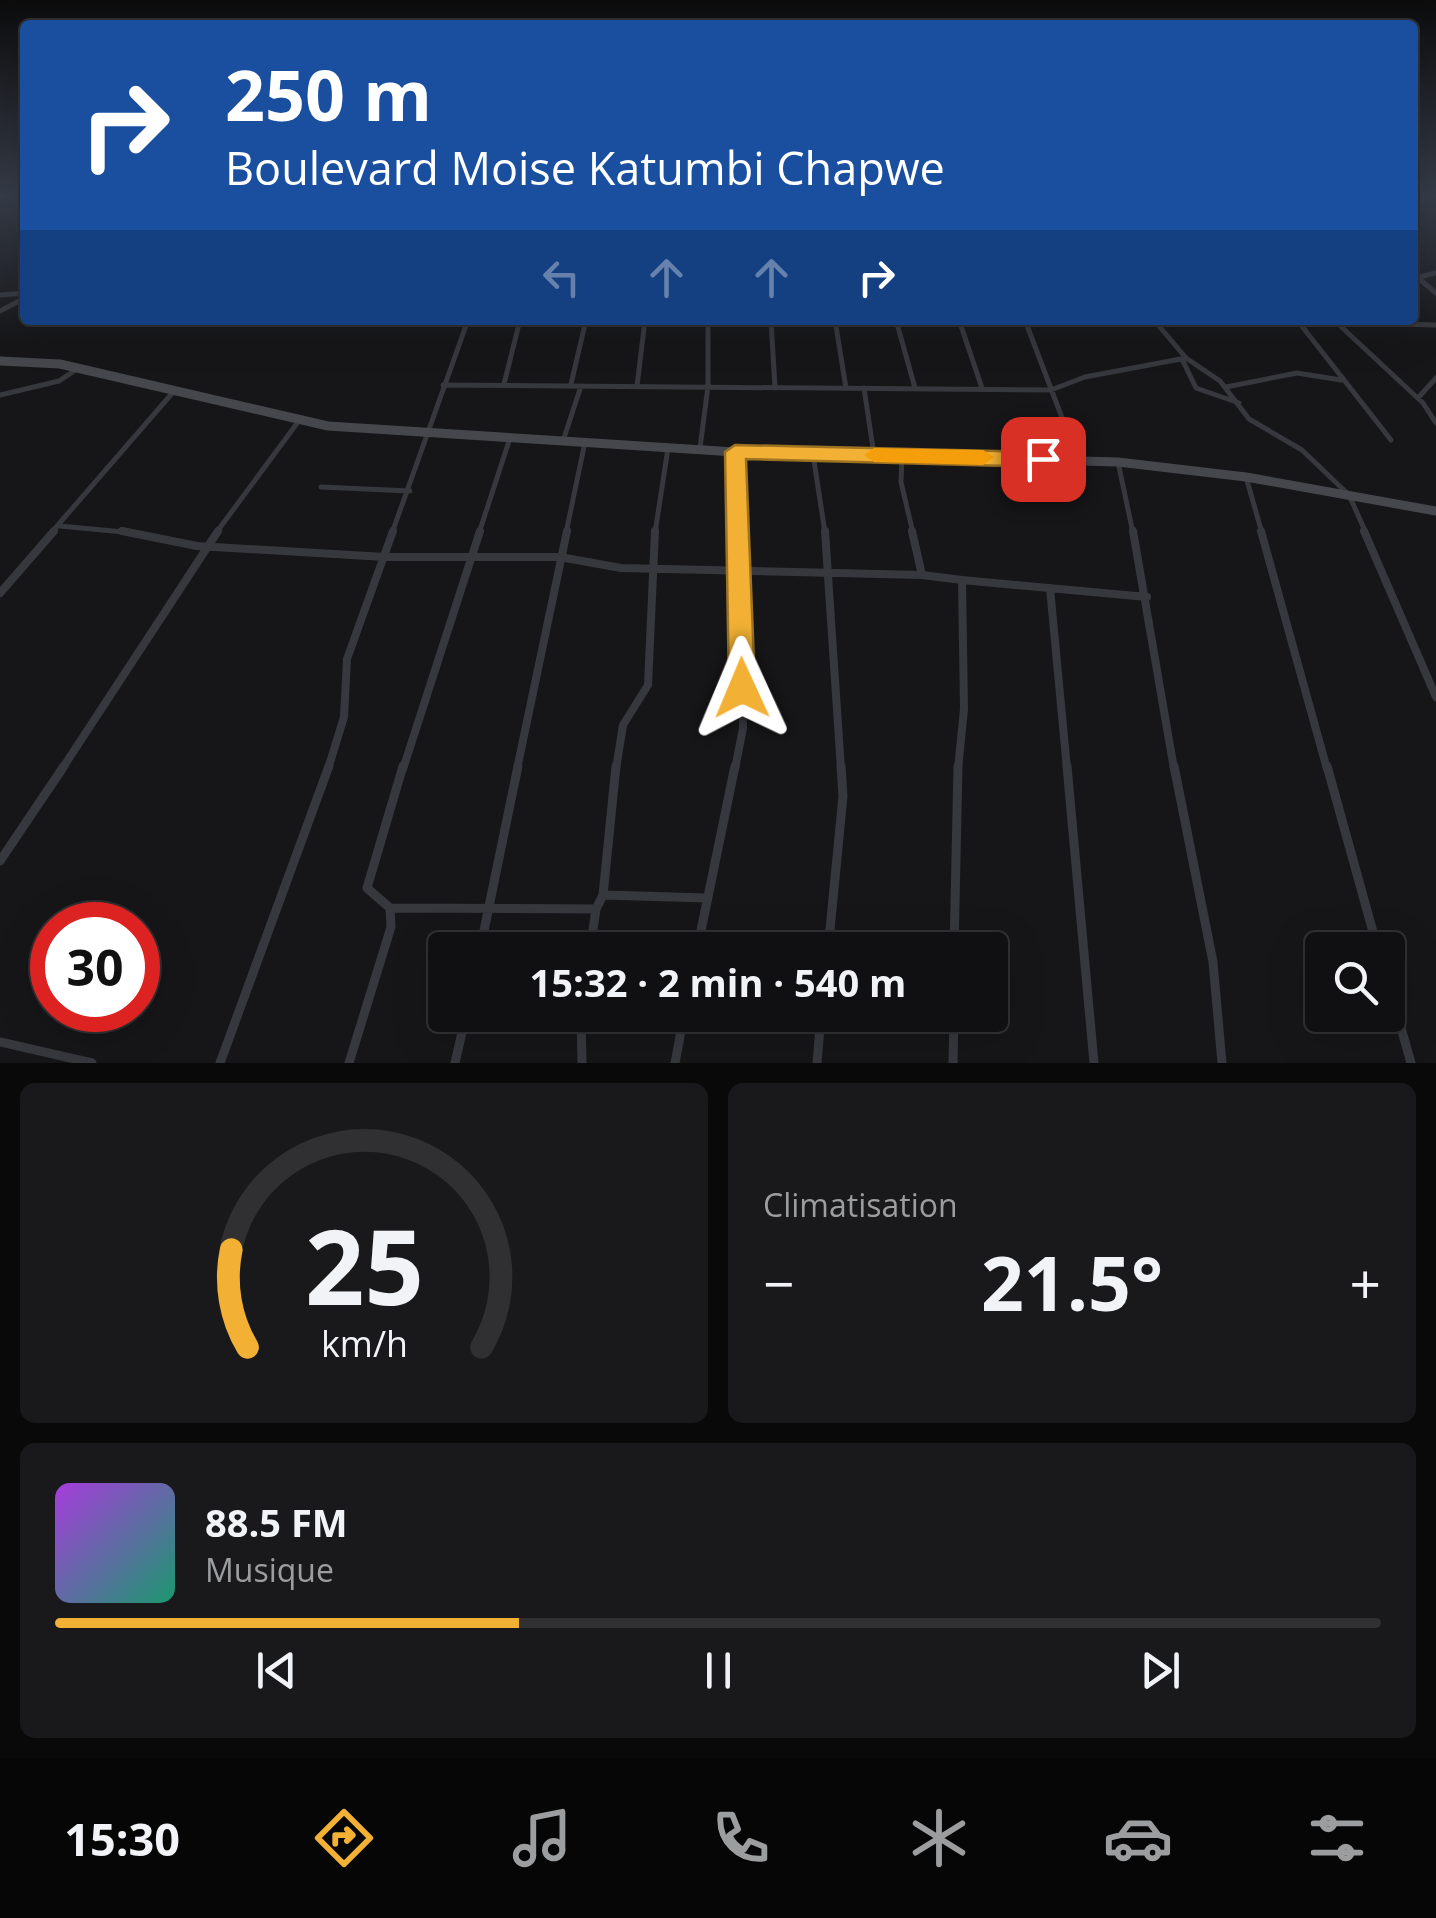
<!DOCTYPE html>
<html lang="fr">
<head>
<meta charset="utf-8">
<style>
  body { margin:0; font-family:"Open Sans",sans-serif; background:#19191b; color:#f1f3f6; height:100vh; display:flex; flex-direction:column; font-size:38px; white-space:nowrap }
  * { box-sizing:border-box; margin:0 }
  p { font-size:32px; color:#9c9d9f }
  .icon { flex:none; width:55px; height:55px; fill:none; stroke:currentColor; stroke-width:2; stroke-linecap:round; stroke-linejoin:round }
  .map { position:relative; height:1063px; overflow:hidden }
  .panel { display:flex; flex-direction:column; gap:20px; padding:20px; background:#09090a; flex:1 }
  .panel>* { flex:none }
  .banner { position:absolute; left:20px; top:20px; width:1398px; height:305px; border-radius:10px; box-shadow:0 10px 40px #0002,0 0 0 2px #303032; background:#1a4fa0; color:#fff; overflow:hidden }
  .buttons { position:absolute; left:1305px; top:932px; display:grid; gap:20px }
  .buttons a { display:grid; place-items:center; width:100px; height:100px; border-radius:10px; background:#101012; box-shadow:0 10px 40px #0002,0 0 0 2px #303032; font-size:50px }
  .speed { position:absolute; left:30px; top:902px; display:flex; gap:20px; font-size:50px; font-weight:700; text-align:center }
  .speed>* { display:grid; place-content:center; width:130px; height:130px; border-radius:50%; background:#101012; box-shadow:0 10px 40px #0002,0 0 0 2px #303032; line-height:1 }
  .speed .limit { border:15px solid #d22; background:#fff; color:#111 }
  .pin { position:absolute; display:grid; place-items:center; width:85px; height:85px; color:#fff; margin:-42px; border-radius:20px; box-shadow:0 5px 15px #0006 }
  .me { position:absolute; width:110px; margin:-55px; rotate:359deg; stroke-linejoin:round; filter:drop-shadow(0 0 8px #0008) }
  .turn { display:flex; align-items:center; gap:35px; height:210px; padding:0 40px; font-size:45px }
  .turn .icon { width:130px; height:130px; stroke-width:2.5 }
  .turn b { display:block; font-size:70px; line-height:85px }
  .lanes { display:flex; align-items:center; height:95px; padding:0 40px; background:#0003; justify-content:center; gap:50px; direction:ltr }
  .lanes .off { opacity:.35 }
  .big { font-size:75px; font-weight:700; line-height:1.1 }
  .panel .card { flex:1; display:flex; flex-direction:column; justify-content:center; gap:15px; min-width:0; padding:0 35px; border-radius:15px; background:#19191b }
  .panel .dial { align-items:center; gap:0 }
  .dial svg { height:260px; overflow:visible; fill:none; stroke:#303032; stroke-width:7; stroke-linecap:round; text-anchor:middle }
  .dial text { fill:#f1f3f6; stroke:none }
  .song { display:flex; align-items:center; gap:30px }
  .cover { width:120px; height:120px; border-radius:15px; background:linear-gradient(135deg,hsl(280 70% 55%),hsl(160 70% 35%)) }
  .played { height:10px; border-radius:5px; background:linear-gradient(90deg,#f2b134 35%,#303032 35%) }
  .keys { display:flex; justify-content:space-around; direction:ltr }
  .heat { display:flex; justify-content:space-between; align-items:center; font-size:55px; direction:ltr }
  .panel .tiles { flex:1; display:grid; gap:20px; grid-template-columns:1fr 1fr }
  .card:last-child { grid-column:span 2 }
  .trip { position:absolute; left:428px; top:932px; width:580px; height:100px; border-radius:10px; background:#101012; box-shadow:0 10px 40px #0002,0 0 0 2px #303032; font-weight:700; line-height:100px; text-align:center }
  .tabs { display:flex; height:160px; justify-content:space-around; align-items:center; background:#060607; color:#9c9d9f }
  .tabs .icon { width:70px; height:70px }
  .tabs .on { color:#f2b134 }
  .tabs b { font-size:45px; color:#f1f3f6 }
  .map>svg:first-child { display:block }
</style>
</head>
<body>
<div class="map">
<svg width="1436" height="1063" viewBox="0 0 1436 1063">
  <rect width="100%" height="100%" fill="#161618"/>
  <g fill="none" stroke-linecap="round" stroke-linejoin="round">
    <!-- stream -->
    <path stroke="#2c353c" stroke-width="2.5" d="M0 199V203"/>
    <!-- street-far2 -->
    <path stroke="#37383d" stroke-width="5" d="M1412 273 1436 293
      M1419 277 1436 273
      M0 295 25 293
      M0 311 25 298
      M771 320 775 388
      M835 320 846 388
      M896 320 915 388
      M959 320 982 388
      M1025 320 1078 460
      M1154 320 1186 358 1220 381 1249 419 1302 450 1349 495 1366 533
      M1243 320 1436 325
      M1334 320 1423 403 1436 423
      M1301 325 1391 440
      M1182 359 1196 388 1239 403
      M504 384 520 320
      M571 384 586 320
      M443 385 1051 390 1085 377 1186 358
      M637 386 645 320
      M1226 387 1297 373 1341 380
      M864 388 874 455
      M0 395 59 381 77 369
      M1418 398 1436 378
      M563 441 581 386
      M700 448 708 386V320
      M735 452 737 533
      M813 454 825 533
      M902 456 901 482 913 533
      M1118 462 1133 533
      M1246 477 1262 533
      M321 487 410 491
      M60 526 134 533
      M51 533 175 390
      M216 533 298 422
      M392 533 468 320
      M479 533 510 438
      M566 533 585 442
      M655 533 668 448"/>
    <!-- street-far1 -->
    <path stroke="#37383d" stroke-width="8" d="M122 531 197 546 385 557H560L621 568 922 575
      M825 531 841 769
      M912 531 922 575 962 580 964 709 958 769
      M1133 531 1174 769
      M1261 531 1327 769
      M1364 531 1436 697
      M962 580 1147 597
      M1050 588 1067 769
      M0 593 54 531
      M62 769 218 531
      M328 769 344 717 347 659 393 531
      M403 769 480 531
      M517 769 567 531
      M616 769 623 725 648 685 655 531
      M735 769 743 728 737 531"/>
    <!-- street -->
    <path stroke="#37383d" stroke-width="9" d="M1067 766 1094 1063
      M1174 766 1213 962 1222 1063
      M1327 766 1378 950
      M0 861 64 766
      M604 895 707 898
      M390 908 596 909
      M480 950 518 766
      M590 950 596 909 603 895 616 766
      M697 950 735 766
      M828 950 843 796 841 766
      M954 950 958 766
      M1388 982 1411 1063
      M581 1015 582 1063
      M0 1042 92 1063
      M220 1063 329 766
      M349 1063 391 927 390 908 367 888 403 766
      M455 1063 466 1015
      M675 1063 684 1015
      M817 1063 821 1015
      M953 1063 954 1015"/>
    <!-- secondary -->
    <path stroke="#45474d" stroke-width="9" d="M0 361 60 364 328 426 735 452 1118 462 1246 477 1436 511"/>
  </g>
  <!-- sky -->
  <linearGradient id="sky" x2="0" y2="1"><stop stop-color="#0c0c0d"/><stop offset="0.57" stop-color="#363c48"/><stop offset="1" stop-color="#363c48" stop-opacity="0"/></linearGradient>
  <rect width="1436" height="344" fill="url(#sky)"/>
  <!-- route -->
  <path fill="#f2b134" stroke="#9d7322" stroke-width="2.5" d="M735 445 1043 452 1054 459 1043 467 746 459 755 688 751 697 742 700 733 697 729 688 725 452Z"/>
  <!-- slow -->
  <path fill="#f59e0b" d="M874 448 983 450 994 457 983 465 874 462 864 455Z"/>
</svg>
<div class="buttons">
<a><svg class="icon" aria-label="search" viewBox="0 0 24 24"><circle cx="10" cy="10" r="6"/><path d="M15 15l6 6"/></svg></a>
</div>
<div class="speed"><div class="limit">30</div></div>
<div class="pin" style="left:1043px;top:459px;background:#d93025"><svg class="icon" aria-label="arrive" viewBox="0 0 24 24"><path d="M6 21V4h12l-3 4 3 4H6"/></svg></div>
<svg class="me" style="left:742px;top:688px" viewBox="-20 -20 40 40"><path d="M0-17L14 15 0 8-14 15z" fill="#f2b134" stroke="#fff" stroke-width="4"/></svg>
<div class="trip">15:32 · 2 min · 540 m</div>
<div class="banner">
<div class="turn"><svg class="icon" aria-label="right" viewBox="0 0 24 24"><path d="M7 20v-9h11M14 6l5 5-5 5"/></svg><div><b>250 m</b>Boulevard Moise Katumbi Chapwe</div></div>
<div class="lanes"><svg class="icon off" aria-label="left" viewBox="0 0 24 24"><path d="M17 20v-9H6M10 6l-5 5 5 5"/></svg><svg class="icon off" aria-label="ahead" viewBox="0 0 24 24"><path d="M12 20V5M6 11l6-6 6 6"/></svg><svg class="icon off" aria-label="ahead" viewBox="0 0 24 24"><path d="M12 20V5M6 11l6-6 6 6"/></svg><svg class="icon" aria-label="right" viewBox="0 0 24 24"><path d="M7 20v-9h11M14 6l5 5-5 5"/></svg></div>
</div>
</div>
<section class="panel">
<div class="tiles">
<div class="card dial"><svg viewBox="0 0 100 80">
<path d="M14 69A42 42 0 1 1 86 69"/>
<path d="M14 69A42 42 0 0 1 9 39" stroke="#f2b134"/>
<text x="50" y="56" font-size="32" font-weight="700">25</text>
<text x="50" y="72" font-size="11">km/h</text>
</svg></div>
<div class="card"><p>Climatisation</p>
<div class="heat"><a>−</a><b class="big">21.5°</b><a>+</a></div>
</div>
<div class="card">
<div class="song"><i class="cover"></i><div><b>88.5 FM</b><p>Musique</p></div></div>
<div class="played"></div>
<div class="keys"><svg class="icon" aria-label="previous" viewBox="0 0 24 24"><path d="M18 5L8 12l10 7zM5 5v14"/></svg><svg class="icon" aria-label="pause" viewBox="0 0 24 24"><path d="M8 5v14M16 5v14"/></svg><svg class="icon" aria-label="next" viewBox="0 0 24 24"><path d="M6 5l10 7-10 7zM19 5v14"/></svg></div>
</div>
</div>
</section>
<nav class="tabs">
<b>15:30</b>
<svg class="icon on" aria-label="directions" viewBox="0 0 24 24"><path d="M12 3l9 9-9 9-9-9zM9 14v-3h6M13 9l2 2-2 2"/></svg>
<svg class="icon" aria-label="music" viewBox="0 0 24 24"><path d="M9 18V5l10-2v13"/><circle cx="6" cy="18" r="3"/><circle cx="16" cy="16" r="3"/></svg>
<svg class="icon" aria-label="phone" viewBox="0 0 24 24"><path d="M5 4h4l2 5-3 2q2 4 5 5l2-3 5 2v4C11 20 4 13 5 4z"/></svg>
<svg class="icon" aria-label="climate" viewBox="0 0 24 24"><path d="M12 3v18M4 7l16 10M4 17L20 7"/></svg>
<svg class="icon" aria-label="car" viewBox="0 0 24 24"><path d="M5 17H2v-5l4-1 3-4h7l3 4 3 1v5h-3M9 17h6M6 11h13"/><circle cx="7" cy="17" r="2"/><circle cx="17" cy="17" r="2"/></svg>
<svg class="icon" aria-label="filters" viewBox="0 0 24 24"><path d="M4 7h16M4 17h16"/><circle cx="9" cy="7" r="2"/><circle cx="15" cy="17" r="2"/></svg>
</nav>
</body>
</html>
